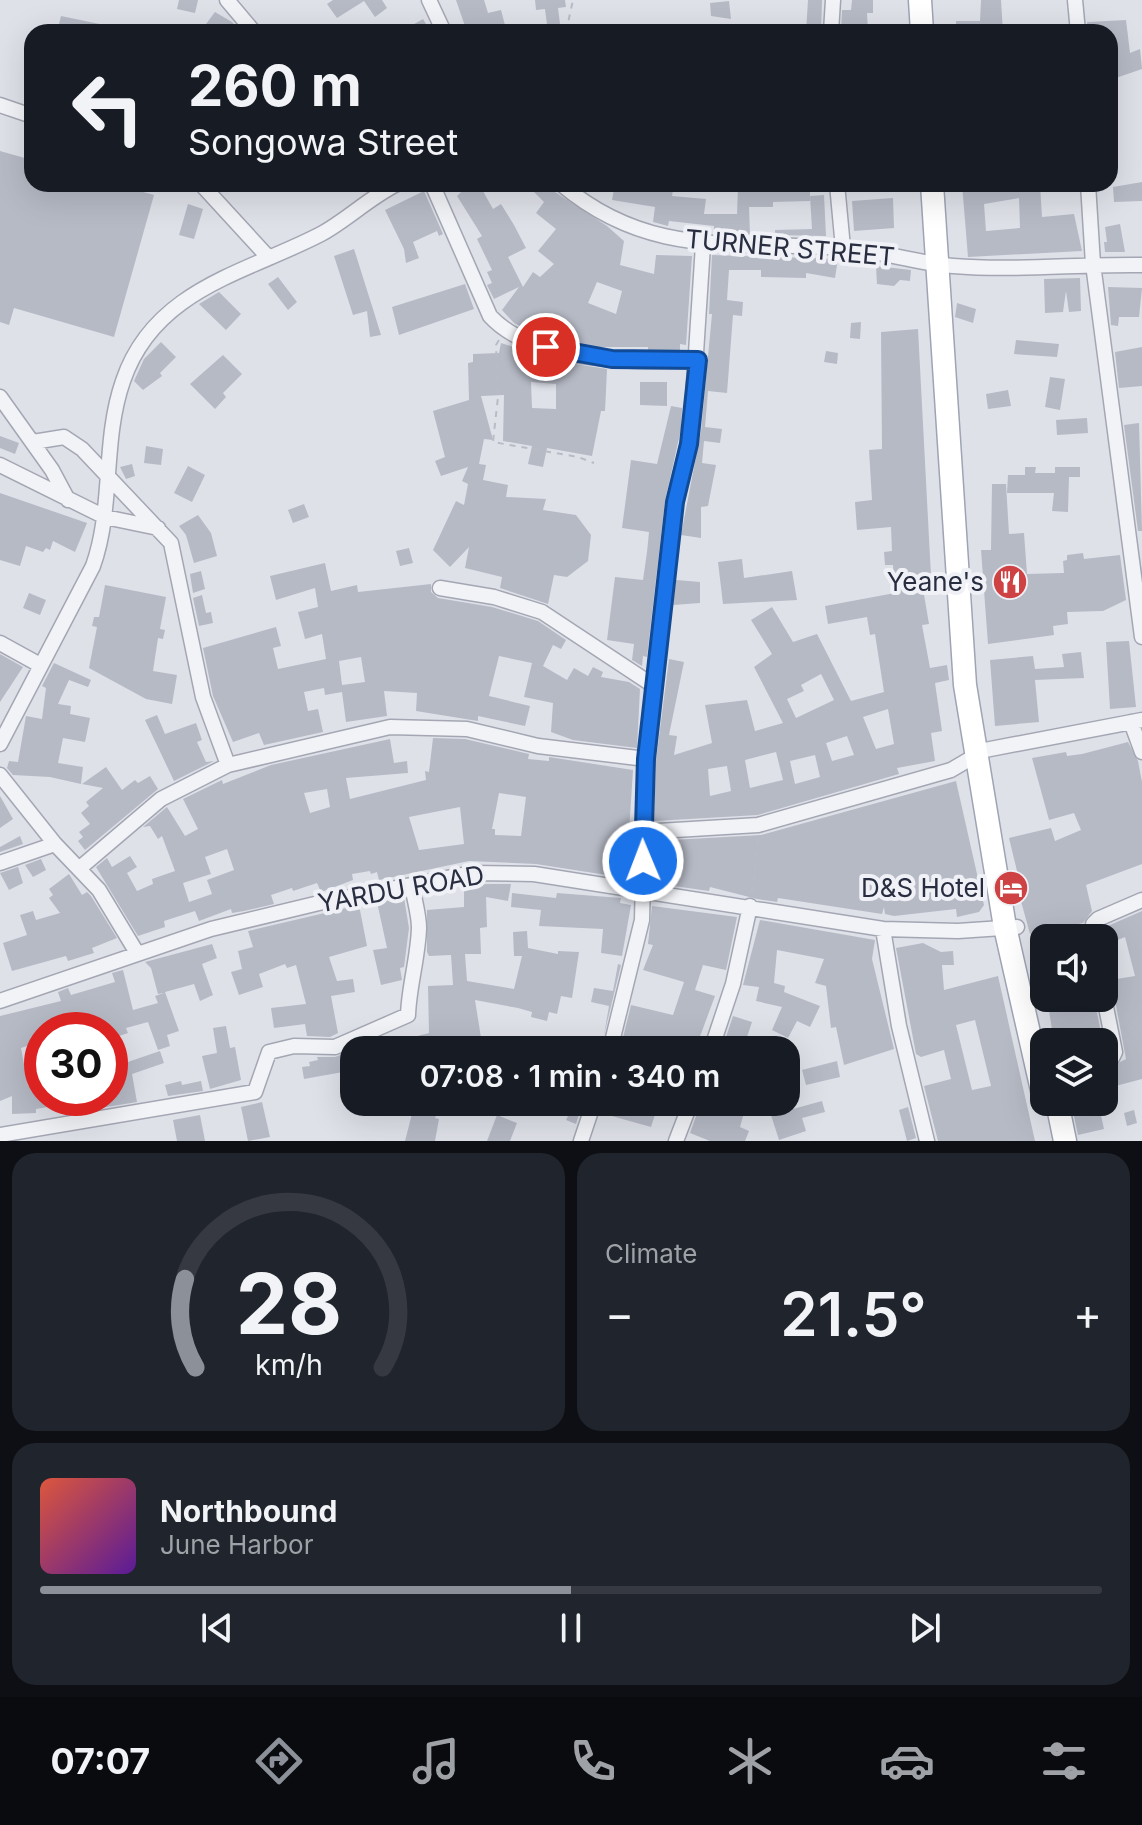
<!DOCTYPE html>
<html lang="en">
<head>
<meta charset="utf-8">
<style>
  body { margin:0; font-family:Inter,sans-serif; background:#20242c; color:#f1f3f6; height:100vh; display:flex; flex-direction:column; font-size:30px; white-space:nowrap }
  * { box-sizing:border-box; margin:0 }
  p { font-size:26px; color:#9ea1a6 }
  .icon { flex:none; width:44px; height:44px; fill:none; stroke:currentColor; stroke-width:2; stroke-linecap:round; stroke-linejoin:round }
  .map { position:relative; height:1141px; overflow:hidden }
  .side { display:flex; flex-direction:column; gap:12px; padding:12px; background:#0d0f14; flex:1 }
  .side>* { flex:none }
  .hud { position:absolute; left:24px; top:24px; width:1094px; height:168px; border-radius:24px; box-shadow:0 8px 32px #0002; background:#171b24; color:#f1f3f6; overflow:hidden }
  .fabs { position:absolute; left:1030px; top:924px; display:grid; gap:16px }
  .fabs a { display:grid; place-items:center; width:88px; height:88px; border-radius:16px; background:#171b24; box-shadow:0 8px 32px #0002; font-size:40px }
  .speed { position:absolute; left:24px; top:1012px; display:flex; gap:16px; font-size:40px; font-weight:700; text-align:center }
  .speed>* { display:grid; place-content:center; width:104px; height:104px; border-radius:50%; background:#171b24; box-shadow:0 8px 32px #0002; line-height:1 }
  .speed .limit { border:12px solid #d22; background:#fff; color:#111 }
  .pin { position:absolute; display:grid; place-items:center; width:68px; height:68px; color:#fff; margin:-34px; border:4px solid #fff; border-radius:50%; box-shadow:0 2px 8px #0007 }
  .me { position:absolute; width:88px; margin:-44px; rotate:359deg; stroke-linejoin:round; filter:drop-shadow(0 0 6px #0008) }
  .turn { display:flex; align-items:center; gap:28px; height:168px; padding:0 32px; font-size:36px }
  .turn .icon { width:104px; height:104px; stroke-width:2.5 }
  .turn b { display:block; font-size:56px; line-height:68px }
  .big { font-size:60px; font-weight:600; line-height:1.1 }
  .side .card { flex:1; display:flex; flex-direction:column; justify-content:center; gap:12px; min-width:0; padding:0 28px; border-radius:24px; background:#20242c }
  .side .dial { align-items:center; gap:0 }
  .dial svg { height:208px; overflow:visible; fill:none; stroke:#363941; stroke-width:7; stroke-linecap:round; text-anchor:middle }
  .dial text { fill:#f1f3f6; stroke:none }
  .song { display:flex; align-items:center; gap:24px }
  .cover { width:96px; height:96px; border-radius:12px; background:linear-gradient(135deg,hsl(10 70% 55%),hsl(270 70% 35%)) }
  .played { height:8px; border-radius:4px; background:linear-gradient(90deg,#8c9099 50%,#363941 50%) }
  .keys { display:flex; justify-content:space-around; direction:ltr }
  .heat { display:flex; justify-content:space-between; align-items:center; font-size:44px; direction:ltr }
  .side .tiles { flex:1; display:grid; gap:12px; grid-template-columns:1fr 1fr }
  .card:last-child { grid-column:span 2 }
  .trip { position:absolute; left:340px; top:1036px; width:460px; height:80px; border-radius:24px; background:#171b24; box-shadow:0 8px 32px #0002; font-weight:600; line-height:80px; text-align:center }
  .tabs { display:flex; height:128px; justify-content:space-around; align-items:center; background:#090b0e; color:#9ea1a6 }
  .tabs .icon { width:56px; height:56px }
  .tabs .current { color:#8c9099 }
  .tabs b { font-size:36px; color:#f1f3f6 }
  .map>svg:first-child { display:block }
</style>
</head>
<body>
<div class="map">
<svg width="1142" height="1141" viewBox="0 0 1142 1141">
  <rect width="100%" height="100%" fill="#dfe1e9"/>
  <!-- building -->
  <path fill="#b6bac5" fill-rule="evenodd" d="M179 0H198L195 13 177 9Z
    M333 0H382L387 8 375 17 364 1 337 18 327 4Z
    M456 0H484L488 13 501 10 506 29 495 32 492 24 467 32Z
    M535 0H565L566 7 558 8 561 32H548L545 9 536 10Z
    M808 0H822L821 32H806Z
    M852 0H873V13H867L868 32H841L842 10H851Z
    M981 0H1001L1003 32H956V21H980Z
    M729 1 731 19 711 16 710 3Z
    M215 12 232 22 241 32H218L206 24Z
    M61 16 114 27 113 32H57Z
    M423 19 431 32H400Z
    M1126 20 1130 53 1140 49 1142 69 1110 80V32H1088L1087 22Z
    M0 151 32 160V184H115L154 195 114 337 14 308 9 325 0 322Z
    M1142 182V201L1114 202 1113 187Z
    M460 184H479L493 209 501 204 514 225 526 248 508 257 523 287 533 272 540 277 554 264 538 251 556 229 536 213 544 202 526 184H551L555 192 607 226 624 241 620 265 654 274 656 255 692 256 686 345 680 344V351H648V347H589L536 334 514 323 502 310 519 287 494 299 487 285 492 283 487 272 492 270 477 239 482 236 457 196 464 189ZM597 282 622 291 616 314 588 303Z
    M615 184H674L672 196 706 199 704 214H737L738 186H750L749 191H777V184H804V187H810V201L773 202V207H749L750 235 714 233V226L669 221 668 226 653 222 655 207 612 200Z
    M962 184H975V187L1040 184 1042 217 1074 214 1082 251 968 257ZM1019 198 1020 228 986 231 984 204Z
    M424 191 443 234 439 236 437 231 413 242 419 258 406 263 404 249 385 210Z
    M824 195 826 236 775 235V230L812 229 810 196Z
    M893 198 894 228 854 231 852 201Z
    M188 204 203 209 194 239 179 235Z
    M1120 224 1125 252H1105L1104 242H1107L1105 227Z
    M354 249 373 309 381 335 370 337 367 311 353 315 334 256Z
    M712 255 838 259 835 278 806 273V278L761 277V270H729L727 300 743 302 742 316 733 315 727 393 708 391 705 427 722 429 720 443 704 441 702 463 716 465 708 506 701 507V538L681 535 701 431 712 314H709Z
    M876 266 911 270 910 281 900 280 894 286 877 284Z
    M278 277 297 302 288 310 268 284Z
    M1080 278 1081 311 1069 312 1066 291 1063 312 1045 313 1044 279Z
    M465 284 474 309 399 335 392 307Z
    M1108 287 1142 288 1139 317H1119L1118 326 1111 325Z
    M219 292 241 314 226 330 199 304Z
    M957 303 976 309 973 323 955 317Z
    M861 322 860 339 850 338 851 323Z
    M918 329 931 576 921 577 929 624 922 625 930 668 947 665 949 680 935 683 942 731 931 733 935 761 897 768 899 774 758 815 654 821 656 760 669 659 684 662 669 735 677 736 674 755 712 743 705 705 747 700 755 731 783 723 754 667 772 654 751 620 772 607 793 642 817 634 851 701 884 692 875 634 870 635 867 617 828 624 825 606 895 593 893 565H885L884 552 892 551 891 527 857 530 855 502 872 500 869 450 882 449 881 332ZM821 674 834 700 796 718 787 699 804 691 801 685ZM888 709 894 744 876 749 863 717ZM847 736 854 755 832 761 826 743ZM776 752 783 780 750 788 745 760ZM815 755 820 777 795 784 790 761ZM727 766 731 791 710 796 708 769Z
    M1016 340 1059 344 1057 357 1014 354Z
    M161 342 176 357 160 373 162 376 143 390 134 381 144 359Z
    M501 343 557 361 607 369 605 411H601L592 456 547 448 543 467 528 464 532 446 503 441 504 395 481 396 493 440 484 439 479 464 486 465 483 480 508 485 506 497 546 499 543 510 576 515 591 535 588 561 567 577 554 575 548 604 500 588 502 577 465 568 469 547 450 567 433 550 456 501 464 505 468 484 462 481 468 467 441 476 435 461 445 457 433 411 469 400 468 363 473 362V354L499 353ZM531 382 556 384V409L532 408Z
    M1142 347V386L1119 388 1115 352Z
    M826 351 838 353 837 364 824 362Z
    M223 355 242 374 223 393 226 397 215 409 190 384Z
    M1050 377 1065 379 1060 410 1045 407Z
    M640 382H667V406L640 405Z
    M1008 390 1011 406 988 409 986 394Z
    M671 406 682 408 681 429 665 501 647 657 643 656 642 666 632 660 634 644 607 640 615 577 643 580 647 552 649 532 622 528 631 460 657 464Z
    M1087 418 1088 433 1057 435 1056 420Z
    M1139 423 1142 531H1138L1124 425Z
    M0 436 19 443 15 454 0 448Z
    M146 446 163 449 161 465 144 463Z
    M132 464 135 476 126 479 120 467Z
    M188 466 205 475 192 502 174 493Z
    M1025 467H1036L1035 473H1055V467H1080V477H1069L1068 512 1052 511 1054 493H1007L1008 475H1025Z
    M992 484H1006L1009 534 1024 533 1027 574 1064 573 1063 561 1067 560V555L1083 553 1084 559 1120 555 1126 600 1103 611 1067 612 1068 624 1053 626 1054 635 988 644 981 550H991Z
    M0 493 87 523 75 552 53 541 50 550 46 548 43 552 26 546 20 566 0 560Z
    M304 504 309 517 293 523 288 510Z
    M198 515 211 533 217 556 194 563 186 535 179 526Z
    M409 548 413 563 400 566 396 551Z
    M742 559 744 578 792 571 797 600 723 604 718 562Z
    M325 563 331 591 357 585 358 592 431 584V592L438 598 492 607 538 621 566 640 561 649 553 645 543 666 567 680 574 668 588 676 593 667 603 672 601 677 629 682 640 689 637 748 573 740 551 732 553 703 524 697 532 663 499 656 489 696 530 706 525 726 478 716V721L416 711 417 693 384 691 387 716 346 722 342 692 325 695 324 688 304 692 308 711 318 709 323 732 264 745 259 733 233 742 213 696 203 648 276 627 281 646 273 648 278 669 326 659 322 634 305 639 298 612 318 607 315 588 276 600 270 576ZM361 657 365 682 342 685 339 661Z
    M201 571 205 589 193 593 190 574Z
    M676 580 700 582V603L673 605Z
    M105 585 166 597 160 629 165 630 163 639 158 638 153 671 177 675 172 704 146 699 89 668 97 627 92 626 94 617H99Z
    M29 593 46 600 40 615 23 608Z
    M202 595 206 613 211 612 213 623 199 626 193 598Z
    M1129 641 1136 707 1110 709 1106 642Z
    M1081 652 1084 678 1035 680 1039 722 995 726 990 660 1033 656 1035 669 1064 667 1062 654Z
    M0 654 23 667 0 702Z
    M54 663 91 680 88 687 69 680 58 704 71 706 70 714 90 718 85 742 63 738 58 763 83 767 81 784 50 777 13 775 7 768 9 761 18 762 26 716 42 719 46 688 42 686Z
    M157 715 165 734 196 723 202 740 197 742 206 762 214 761 174 781 145 720Z
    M433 738 465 739 529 754 528 759 549 761V757L633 770 626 878 536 864 469 861 379 880 377 872 371 874 370 871 352 874 353 880 321 892 317 883 293 891 292 888 271 895 274 904 244 911 232 913 231 909 199 921 195 911 164 921 165 927 138 936 96 867 107 858 112 867 130 856 137 867 127 873 137 891 153 884 152 879 175 871 162 836 158 839 150 826 143 827 167 807 185 836 198 829 183 799 222 780 223 784 271 765 390 739 394 763 407 761 408 773 346 778 350 799 426 780 425 771 429 772ZM327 789 330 807 310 813 304 793ZM499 793 526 797 521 836 495 835V829H492ZM460 807 464 844 419 850 409 817ZM227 849 234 870 207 880 212 894 189 902 183 883 211 874 205 857Z
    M1128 742 1138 761 1142 782V864L1086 885 1092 911 1083 923 1030 934 1013 872 1017 871 1009 838 1051 828 1055 841 1081 830 1074 813 1049 820 1032 758 1066 752 1067 756 1082 754Z
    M106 767 122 790 135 780 138 783 150 776 158 789 85 850 78 841 83 837 79 832 90 824 81 813 89 806 86 802 103 788 82 784Z
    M956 781 984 905 979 912 957 917 956 909 894 916 885 914 884 907 882 914 778 898 777 902 757 899 710 887 709 891 653 883 654 841 761 835Z
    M0 796 13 819 0 828Z
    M20 836 23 844 0 852V847Z
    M41 859 46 870 33 877 25 865Z
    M18 867 23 883 9 890 0 873Z
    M69 874 82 895 87 892 91 896 117 938 92 948 94 953 68 961 66 956 12 971 3 943 27 935 20 915 33 911 36 920 60 913 49 898 53 895 49 889Z
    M491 884H511L508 901 486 897 487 927 480 928 481 954H465L467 981 514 989 522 956H514L513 932 527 931 528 948 558 954V951L579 952 572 998 561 996 557 1014 549 1012 547 1021 531 1017 532 1012 518 1008 475 1000 482 1044 459 1050H378V1046L429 1033 428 986 453 985 451 955 429 956 427 952V910L464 907V885Z
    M512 893 556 898 557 893 621 898 620 903 631 905 622 956 601 953 603 929 539 926 541 910 511 907Z
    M404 898 409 928 404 967 400 968 402 980 381 985 373 950 387 948 377 902Z
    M359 905 367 946 329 957 337 981 353 979 355 992 331 996 338 1033 330 1037 307 1036 305 1024 274 1028 271 1008 306 1004 296 965 287 968 285 964 259 974 263 987 239 995 231 972 242 969 238 951 253 947 248 931Z
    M652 906 737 917 726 970 703 965 695 990 715 996 695 1050H620L631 1005 673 1015 684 982 643 970 653 945 648 944Z
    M1142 911V1079L1104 1089V1070L1126 1059 1114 995 1104 987V981L1135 976 1125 937 1106 945 1103 928Z
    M760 920 875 940 872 959 894 1049 844 1065 836 1027 831 1028 826 986 815 983 824 959 777 950 774 983 785 986 784 992 820 1006 810 1027 797 1021 788 1038 772 1030 782 1007 756 1001 759 987 743 985Z
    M923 943 941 952 953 951 954 965H942L944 990 998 976 1035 1141H938L924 1086 951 1079 944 1050 921 1057 916 1054 896 948ZM975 1020 991 1086 972 1090 956 1025Z
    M212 944 217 958 202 964 213 995 200 1001 194 984 165 992 179 1031 167 1035 170 1046 158 1050 148 1022 126 1028 128 1033 113 1038 122 1064 160 1051 164 1063 132 1074 137 1102 94 1109 91 1098H110V1030H42V1041L21 1048 28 1086H42V1098H66V1104L36 1109V1113L12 1114V1096L0 1101V1016L61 1001 58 992 68 988 71 995 115 982 112 973 123 970 133 1010 158 1003 155 996 164 993 158 994 151 968 145 962Z
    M618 964 621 965 604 1035 609 1006 591 1002 594 988 613 991Z
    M1047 998H1094L1103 1042H1054Z
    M733 1016 752 1022 743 1049 724 1043Z
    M226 1026 230 1048 235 1047 241 1080 210 1089 202 1056 217 1053 213 1028Z
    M354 1050V1070L304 1079 302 1067 310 1066 309 1062 318 1060 317 1057H335Z
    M837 1061 840 1077 806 1085 802 1070Z
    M181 1081 182 1085 201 1081 203 1091 168 1096 165 1085Z
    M822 1101 825 1112 802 1118 806 1131 779 1140 771 1115Z
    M262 1102 270 1137 248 1141 241 1107Z
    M415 1102H440L435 1118 439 1119 435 1141H405Z
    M531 1102H583L576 1124 566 1120 569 1114 531 1108Z
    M604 1102H659L651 1127 601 1113Z
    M701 1102H747L740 1127 749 1131 745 1141H710L690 1133Z
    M1071 1102H1098L1104 1129 1078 1135Z
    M908 1107 916 1138 907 1141 899 1110Z
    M1134 1110 1137 1123 1127 1126 1124 1113Z
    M200 1115 205 1141H177L173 1120Z
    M497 1115 517 1123 510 1141H487Z"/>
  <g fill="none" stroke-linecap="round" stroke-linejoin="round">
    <!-- minor casing -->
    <g stroke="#a4a7b3" stroke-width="17">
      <path id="minor" d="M227 0 254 32
        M429 0 444 32
        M1075 0 1078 32
        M831 32 833 0
        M0 105 32 116
        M201 184 268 257
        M432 184 490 316C533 363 638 363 698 360
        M561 184C651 260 737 240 845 248 881 251 916 263 953 266 1015 271 1079 264 1142 265
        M837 184 843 248
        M1088 184 1093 264 1142 637
        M0 397 52 470 68 500
        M33 442 64 437 82 449 171 543 203 697 228 765
        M0 465 105 517 158 528
        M440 588 494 597 542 612 654 686
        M0 643 40 665
        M1131 722 1142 752
        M0 744 93 566C114 507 102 441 123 381 154 289 246 273 321 234 347 220 370 197 397 184
        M0 775 55 844 99 890 137 953
        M642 832 758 825 951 770 985 750 1142 720
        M0 863 55 844
        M81 867 161 799 228 765 390 727 467 729 538 746 646 759
        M883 929 899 1026 927 1141
        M1094 938 1093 924 1098 919 1142 900
        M1104 997 1115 1052 1112 1058 1104 1060
        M0 1001 211 929 319 903 472 873 534 874 883 929 958 931 1017 927
        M610 1050 642 920 646 759 675 502 691 430 703 245
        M711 1050 733 984 750 906
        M0 1135 255 1092 269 1052 294 1046 335 1047 408 1015C409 986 418 958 419 928 419 914 414 899 412 885
        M581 1141 594 1102
        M676 1141 691 1102"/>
    </g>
    <!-- primary casing -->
    <g stroke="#9ea4b4" stroke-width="25">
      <path id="primary" d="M920 0 922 32
        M932 184 965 685 1005 927 1044 1099
        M1057 1102 1065 1141"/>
    </g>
    <!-- path -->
    <path stroke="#b9bcc4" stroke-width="2" stroke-dasharray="6 6" stroke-linecap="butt" d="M566 32 573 0
      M499 340 496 345 498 397 493 442 578 457 594 463
      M752 892 758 838"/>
    <!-- minor -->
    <use href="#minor" stroke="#f2f3f7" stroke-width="14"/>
    <!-- primary -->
    <use href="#primary" stroke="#fff" stroke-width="22"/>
  </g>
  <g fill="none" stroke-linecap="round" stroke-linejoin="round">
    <!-- route casing -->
    <g stroke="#114b97" stroke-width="20">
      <path id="route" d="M546 347 612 359 698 360 689 444 675 502 646 759 643 861"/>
    </g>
    <!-- route -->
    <use href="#route" stroke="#1a73e8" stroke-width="14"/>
  </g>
  <!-- icons -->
  <defs>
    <g id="restaurant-disc" transform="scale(1.8)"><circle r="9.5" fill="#cf4243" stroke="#eff1f6"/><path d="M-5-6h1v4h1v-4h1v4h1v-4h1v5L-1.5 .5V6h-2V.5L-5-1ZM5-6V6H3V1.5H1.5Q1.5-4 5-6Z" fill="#fff"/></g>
    <g id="hotel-disc" transform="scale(1.8)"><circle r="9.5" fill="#cf4243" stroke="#eff1f6"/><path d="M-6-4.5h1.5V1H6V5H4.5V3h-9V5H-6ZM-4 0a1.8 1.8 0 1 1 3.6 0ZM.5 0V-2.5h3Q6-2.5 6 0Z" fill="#fff"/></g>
  </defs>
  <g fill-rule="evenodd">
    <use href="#restaurant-disc" x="1010" y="582"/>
    <use href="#hotel-disc" x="1011" y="888"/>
  </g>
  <g text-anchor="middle" stroke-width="8" stroke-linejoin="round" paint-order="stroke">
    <!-- street labels -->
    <g font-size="26" fill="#282d40" stroke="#eff1f6">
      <text transform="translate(790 248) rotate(5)" y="9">TURNER STREET</text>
      <text transform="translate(401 889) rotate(-10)" y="9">YARDU ROAD</text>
    </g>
    <!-- poi labels -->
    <g font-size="26" fill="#282d40" stroke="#eff1f6" text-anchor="end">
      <text x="984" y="591">Yeane's</text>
      <text x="985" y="897">D&amp;S Hotel</text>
    </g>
  </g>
</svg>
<div class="fabs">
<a><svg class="icon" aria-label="sound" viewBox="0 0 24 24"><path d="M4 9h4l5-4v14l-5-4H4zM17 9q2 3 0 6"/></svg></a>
<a><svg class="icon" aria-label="layers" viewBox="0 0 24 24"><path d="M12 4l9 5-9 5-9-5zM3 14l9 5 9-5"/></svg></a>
</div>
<div class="speed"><div class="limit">30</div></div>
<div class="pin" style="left:546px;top:347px;background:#d93025"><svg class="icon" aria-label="arrive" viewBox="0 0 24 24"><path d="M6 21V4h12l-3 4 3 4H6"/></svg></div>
<svg class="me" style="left:643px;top:861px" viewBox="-20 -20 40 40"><circle r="17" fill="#1a73e8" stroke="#fff" stroke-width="3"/><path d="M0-11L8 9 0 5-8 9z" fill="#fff"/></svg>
<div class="trip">07:08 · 1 min · 340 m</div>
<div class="hud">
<div class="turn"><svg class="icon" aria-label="left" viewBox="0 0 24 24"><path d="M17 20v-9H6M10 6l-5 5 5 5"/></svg><div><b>260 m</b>Songowa Street</div></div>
</div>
</div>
<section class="side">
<div class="tiles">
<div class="card dial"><svg viewBox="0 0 100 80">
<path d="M14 69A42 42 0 1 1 86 69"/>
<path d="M14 69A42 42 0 0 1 10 35" stroke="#8c9099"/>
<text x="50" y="56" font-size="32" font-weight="700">28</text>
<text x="50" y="72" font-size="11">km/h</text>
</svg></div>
<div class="card"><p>Climate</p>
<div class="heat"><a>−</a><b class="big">21.5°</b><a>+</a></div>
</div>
<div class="card">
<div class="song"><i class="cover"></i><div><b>Northbound</b><p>June Harbor</p></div></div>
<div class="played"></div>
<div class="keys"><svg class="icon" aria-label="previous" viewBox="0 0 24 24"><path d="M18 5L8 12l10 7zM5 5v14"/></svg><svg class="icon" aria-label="pause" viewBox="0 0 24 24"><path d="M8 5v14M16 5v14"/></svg><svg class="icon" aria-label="next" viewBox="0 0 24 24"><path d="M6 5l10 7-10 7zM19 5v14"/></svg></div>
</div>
</div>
</section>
<nav class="tabs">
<b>07:07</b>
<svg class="icon current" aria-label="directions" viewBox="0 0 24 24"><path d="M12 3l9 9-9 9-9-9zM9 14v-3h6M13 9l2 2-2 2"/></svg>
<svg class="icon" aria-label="music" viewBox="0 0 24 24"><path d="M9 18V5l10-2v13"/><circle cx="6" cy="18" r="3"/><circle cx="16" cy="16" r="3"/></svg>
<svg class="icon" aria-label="phone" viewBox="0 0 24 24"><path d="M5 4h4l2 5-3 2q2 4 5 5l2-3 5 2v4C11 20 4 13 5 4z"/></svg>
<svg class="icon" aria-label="climate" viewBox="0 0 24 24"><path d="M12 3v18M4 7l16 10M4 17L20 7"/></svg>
<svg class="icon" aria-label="car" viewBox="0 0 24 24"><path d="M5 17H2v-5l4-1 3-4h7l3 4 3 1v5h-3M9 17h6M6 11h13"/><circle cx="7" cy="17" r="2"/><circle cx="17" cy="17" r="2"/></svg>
<svg class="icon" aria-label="filters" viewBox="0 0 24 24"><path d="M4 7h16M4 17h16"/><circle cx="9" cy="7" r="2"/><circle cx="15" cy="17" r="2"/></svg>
</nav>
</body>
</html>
